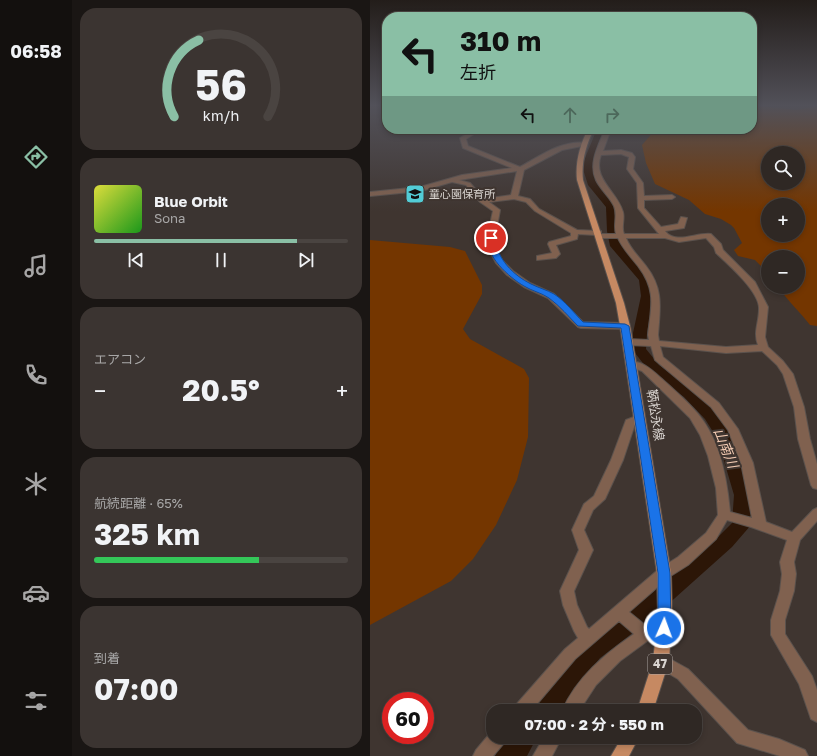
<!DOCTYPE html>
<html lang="ja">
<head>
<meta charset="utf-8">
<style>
  body { margin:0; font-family:"Golos Text","Noto Sans JP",sans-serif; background:#3b3431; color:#f1f3f6; height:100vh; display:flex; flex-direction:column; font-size:15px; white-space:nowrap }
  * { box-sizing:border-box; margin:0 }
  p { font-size:13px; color:#a7a6a6 }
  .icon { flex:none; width:22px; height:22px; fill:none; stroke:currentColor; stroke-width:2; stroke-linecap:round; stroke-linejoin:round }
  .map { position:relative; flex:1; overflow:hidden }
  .panel { display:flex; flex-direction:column; gap:8px; padding:8px; background:#1a1614; width:298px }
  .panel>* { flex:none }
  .hud { position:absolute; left:12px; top:12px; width:375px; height:122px; border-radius:16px; box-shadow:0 2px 6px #0003,0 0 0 1px #4a4441; background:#8abfa5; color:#111; overflow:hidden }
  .tools { position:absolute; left:391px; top:146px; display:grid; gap:8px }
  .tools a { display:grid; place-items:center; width:44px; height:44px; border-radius:50%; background:#2f2824; box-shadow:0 2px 6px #0003,0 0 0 1px #4a4441; font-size:20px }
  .speed { position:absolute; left:12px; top:692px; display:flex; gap:8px; font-size:20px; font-weight:700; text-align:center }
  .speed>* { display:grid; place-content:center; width:52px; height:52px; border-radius:50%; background:#2f2824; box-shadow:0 2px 6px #0003,0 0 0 1px #4a4441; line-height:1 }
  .speed .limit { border:6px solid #d22; background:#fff; color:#111 }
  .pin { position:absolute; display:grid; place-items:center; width:34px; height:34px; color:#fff; margin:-17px; border:2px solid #fff; border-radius:50%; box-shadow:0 1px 4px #0007 }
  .me { position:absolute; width:44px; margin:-22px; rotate:2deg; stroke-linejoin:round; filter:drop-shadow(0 0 3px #0008) }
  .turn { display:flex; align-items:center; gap:14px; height:84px; padding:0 12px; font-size:18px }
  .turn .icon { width:52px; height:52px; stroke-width:2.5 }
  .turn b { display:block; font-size:28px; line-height:34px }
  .lanes { display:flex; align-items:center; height:38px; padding:0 12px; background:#0003; justify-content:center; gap:20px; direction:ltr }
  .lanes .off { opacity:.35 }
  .big { font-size:30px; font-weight:700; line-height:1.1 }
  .panel .widget { flex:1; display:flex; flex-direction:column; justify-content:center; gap:6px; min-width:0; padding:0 14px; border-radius:16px; background:#3b3431 }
  .panel .dial { align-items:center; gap:0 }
  .dial svg { height:104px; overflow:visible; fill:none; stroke:#4a4441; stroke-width:7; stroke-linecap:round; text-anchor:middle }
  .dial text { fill:#f1f3f6; stroke:none }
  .song { display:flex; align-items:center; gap:12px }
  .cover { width:48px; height:48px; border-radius:6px; background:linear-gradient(135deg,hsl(60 70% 55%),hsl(120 70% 35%)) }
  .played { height:4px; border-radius:2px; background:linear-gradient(90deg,#8abfa5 80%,#4a4441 80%) }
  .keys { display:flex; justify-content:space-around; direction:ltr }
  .heat { display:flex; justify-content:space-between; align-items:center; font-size:22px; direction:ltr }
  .charge { height:6px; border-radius:3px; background:linear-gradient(90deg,#34c759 65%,#4a4441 0) }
  .trip { position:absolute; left:116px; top:704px; width:216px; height:40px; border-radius:16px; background:#2f2824; box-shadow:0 2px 6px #0003,0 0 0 1px #4a4441; font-weight:700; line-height:40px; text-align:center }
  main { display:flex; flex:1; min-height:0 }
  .tabs { display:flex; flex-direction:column; width:72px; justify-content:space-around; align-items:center; background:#13100e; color:#a7a6a6 }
  .tabs .icon { width:28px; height:28px }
  .tabs .active { color:#8abfa5 }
  .tabs b { font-size:18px; color:#f1f3f6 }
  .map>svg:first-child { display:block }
</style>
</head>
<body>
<main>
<nav class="tabs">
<b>06:58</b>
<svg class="icon active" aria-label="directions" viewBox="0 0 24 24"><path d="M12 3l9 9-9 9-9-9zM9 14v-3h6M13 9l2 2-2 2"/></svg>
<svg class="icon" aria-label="music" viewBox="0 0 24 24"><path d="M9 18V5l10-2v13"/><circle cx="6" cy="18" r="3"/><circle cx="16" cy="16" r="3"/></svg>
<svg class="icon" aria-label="phone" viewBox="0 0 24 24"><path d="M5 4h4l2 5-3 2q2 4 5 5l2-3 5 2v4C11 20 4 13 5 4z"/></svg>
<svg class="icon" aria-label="climate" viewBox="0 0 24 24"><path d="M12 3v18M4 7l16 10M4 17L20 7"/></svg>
<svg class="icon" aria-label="car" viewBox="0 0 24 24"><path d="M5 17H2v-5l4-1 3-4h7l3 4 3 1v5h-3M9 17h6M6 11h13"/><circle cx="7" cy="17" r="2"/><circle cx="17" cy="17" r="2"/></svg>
<svg class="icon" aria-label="filters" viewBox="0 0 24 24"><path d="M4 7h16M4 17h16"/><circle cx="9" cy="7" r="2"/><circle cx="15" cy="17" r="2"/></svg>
</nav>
<section class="panel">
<div class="widget dial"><svg viewBox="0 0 100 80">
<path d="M14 69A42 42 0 1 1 86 69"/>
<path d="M14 69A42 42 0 0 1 33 10" stroke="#8abfa5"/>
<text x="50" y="56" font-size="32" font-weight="700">56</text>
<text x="50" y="72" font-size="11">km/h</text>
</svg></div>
<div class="widget">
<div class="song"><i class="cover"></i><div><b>Blue Orbit</b><p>Sona</p></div></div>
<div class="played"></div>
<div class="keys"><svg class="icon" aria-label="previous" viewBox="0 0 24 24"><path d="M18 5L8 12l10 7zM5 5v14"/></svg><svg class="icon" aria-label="pause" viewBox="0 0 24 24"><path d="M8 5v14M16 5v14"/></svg><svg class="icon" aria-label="next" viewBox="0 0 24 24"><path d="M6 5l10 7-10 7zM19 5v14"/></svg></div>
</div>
<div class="widget"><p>エアコン</p>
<div class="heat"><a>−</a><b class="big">20.5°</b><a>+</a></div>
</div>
<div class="widget"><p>航続距離 · 65%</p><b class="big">325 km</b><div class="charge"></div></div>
<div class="widget"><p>到着</p><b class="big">07:00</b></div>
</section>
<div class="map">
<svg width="447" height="756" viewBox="0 0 447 756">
  <rect width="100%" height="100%" fill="#3f3530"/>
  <!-- green -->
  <path fill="#743600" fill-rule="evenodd" d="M382 105 426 110 447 106V326L440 325C430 312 418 301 408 287H428V257H398V273L385 260 368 256 364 250 372 243 364 228 361 225 351 219 335 214 319 200 285 184 276 163 272 145 286 129H382ZM398 153H428V183H398ZM398 205H428V235H398Z
    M0 240 80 247 95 251 112 285V294L93 329 100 339 154 369 159 378 158 437 147 480 126 525 103 559 81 581 0 625Z"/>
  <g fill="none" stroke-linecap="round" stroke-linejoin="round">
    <!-- river -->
    <path fill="#2c1607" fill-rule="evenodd" d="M227 129H235L223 163V169L228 184 246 207 247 231 251 245 281 279 283 296 277 333 276 349 289 365 324 391 347 412 361 435 370 454 382 495 381 525 362 547 286 615 230 658 189 711H162L165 703 214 644 270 603 348 537 362 523 364 495 352 454 345 435 335 419 314 397 279 371 262 349 263 333 271 296 269 280 240 246 237 231 236 207 218 185 213 169V163Z
      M140 737H167L157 756H125L129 747Z"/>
    <!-- minor casing -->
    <g stroke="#5b524d" stroke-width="2">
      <path id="minor" d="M17 116V120H14V118Z
        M105 129H112L96 139 98 146 150 167C170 156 193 139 217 143V145L192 150 154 170 148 196 160 199 169 209 207 230 228 231H231V234H246C243 225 248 215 244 206 240 197 230 189 226 180 218 163 229 145 235 129H241L233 151 251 150 262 153 265 157 263 169 273 183 274 196 302 195 305 197 302 199 274 200V208L291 227 308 224 311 217 317 218 314 228 295 231C306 245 326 232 341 234L351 244 353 250 385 282 398 307 395 337 398 347 413 361 423 374 434 407 440 439 447 464V489L443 488 441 485 428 439 424 407 413 374 407 365 392 351 356 353 290 346 293 357 349 403 368 429 383 463 396 522 422 532 443 510 447 508V521L430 540 424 562 426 574 424 591 415 620V634L442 676 447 690V722L441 719 429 684 401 635V620L410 591 412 574 410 562 417 540 381 527 357 520 346 539 318 565 299 577 259 612 280 629 282 634 280 639 250 661 226 685 209 711H192C207 677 235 654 264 634L249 621 205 659 161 711H143L145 706 195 649 208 638 204 631 193 605 190 591 209 550 202 530 214 504 224 496 241 460 256 420 269 415 274 418 265 424 253 460 235 499 223 510 214 530 223 550 204 591 207 605 217 627 219 629 289 569 308 557 336 533 348 515 346 488 338 456 330 435 320 418 272 371 258 366 256 364 258 362C271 359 283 371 292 379 304 390 317 401 328 414 350 440 357 478 360 512L382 518 371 463 358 430 341 407 285 360 281 346 258 345 253 342 258 339 279 340 278 335C281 307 287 291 268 266 261 257 253 249 248 238H226V235L208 234 207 239 186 245 190 254 186 258 167 260V256L182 253 178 244 179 242 201 236V233L165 211 156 202 144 199 119 202 130 210 125 238 126 248 132 260 143 271 160 283 184 294 213 322 255 323 260 326 255 329 211 328 208 327 178 298 154 287 137 275 126 263 118 248 117 238 123 211 110 202 96 185 82 182 51 191 0 196V192L50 187 92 175 142 168 93 148 90 138ZM251 154 259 157 257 169 267 183 268 208 289 234H254C251 227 255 219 253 212 247 191 222 179 231 155ZM147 171 141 195 114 199 100 183 89 180ZM256 238H295L309 242 336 238 344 247 346 253C358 264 390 292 389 309 389 323 383 332 388 345L356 347 289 341 288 335C290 308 294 289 276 266 269 257 260 248 256 238Z
        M291 654 318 669 378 730 409 739 435 750 438 756H410L367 743 308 679 286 666 283 661 286 656Z
        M122 731 123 737H136L134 743 123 756H103L106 750Z
        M174 737H192L182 756H163Z"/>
    </g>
    <!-- primary casing -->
    <g stroke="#5b524d" stroke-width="2">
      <path id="primary" d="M218 129H224C216 145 211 162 213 180L254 303 260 326 301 573 302 615 299 661 283 711H267L283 661 288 615 287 573 250 326 246 303 207 180C205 162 210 145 218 129Z
        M252 737H269L259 756H241Z"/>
    </g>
    <!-- minor -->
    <use href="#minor" fill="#80614f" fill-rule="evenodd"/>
    <!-- primary -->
    <use href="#primary" fill="#c68962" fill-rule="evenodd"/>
  </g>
  <!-- sky -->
  <linearGradient id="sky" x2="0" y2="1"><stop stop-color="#231d1a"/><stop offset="0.5" stop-color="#525159"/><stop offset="1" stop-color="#525159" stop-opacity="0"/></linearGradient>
  <rect width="447" height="211" fill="url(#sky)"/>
  <!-- route -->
  <path fill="#1a73e8" stroke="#114b97" d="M119 236 125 238C127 259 143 275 161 284 169 288 177 290 184 294 195 301 204 313 213 322L255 324 259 326 300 573 301 628 299 632 294 633 290 632 288 628V573L251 328 208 326C199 317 190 306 179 298 172 293 162 291 154 286 140 278 113 255 119 236Z"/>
  <!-- icons -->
  <defs>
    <g id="school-square" transform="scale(1)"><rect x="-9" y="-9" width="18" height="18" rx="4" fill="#52ccd6" stroke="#3f3530"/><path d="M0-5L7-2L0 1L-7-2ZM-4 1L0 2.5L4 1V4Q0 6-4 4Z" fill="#111"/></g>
  </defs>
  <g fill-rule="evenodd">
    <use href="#school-square" x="45" y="194"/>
  </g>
  <g text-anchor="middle" stroke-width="4" stroke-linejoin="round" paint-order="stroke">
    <!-- far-poi labels -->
    <g font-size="11" fill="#d9d4d0" stroke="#3f3530" text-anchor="start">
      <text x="59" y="198">童心園保育所</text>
    </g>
    <!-- shield labels -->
    <rect fill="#3f3530" stroke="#aba4a0" stroke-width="1" x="278" y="654" width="24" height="20" rx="3"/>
    <g font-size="12" font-weight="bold" fill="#d9d4d0">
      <text x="290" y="668">47</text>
    </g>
    <!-- street labels -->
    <g font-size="13" fill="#d9d4d0" stroke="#3f3530">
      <text transform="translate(286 415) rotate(81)" y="5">鞆松永線</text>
    </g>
    <!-- water labels -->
    <g font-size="14" font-style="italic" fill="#f2cab2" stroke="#3f3530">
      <text transform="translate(356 448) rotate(68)" y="5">山南川</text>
    </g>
  </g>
</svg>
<div class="tools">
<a><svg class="icon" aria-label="search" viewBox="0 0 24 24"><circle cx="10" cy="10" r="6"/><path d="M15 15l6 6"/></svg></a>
<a>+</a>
<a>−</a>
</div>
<div class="speed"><div class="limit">60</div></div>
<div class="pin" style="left:121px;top:238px;background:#d93025"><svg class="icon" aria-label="arrive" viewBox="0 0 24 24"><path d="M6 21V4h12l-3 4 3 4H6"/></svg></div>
<svg class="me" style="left:294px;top:628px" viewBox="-20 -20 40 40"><circle r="17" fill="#1a73e8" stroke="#fff" stroke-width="3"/><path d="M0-11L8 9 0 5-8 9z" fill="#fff"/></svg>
<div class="trip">07:00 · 2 分 · 550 m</div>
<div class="hud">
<div class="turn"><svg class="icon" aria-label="left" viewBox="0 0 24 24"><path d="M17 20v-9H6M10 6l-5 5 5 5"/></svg><div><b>310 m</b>左折</div></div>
<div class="lanes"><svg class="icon" aria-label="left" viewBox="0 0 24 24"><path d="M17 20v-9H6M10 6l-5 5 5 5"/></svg><svg class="icon off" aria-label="ahead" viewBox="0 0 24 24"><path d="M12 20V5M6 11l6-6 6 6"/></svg><svg class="icon off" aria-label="right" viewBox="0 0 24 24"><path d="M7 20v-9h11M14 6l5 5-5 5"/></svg></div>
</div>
</div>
</main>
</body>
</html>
